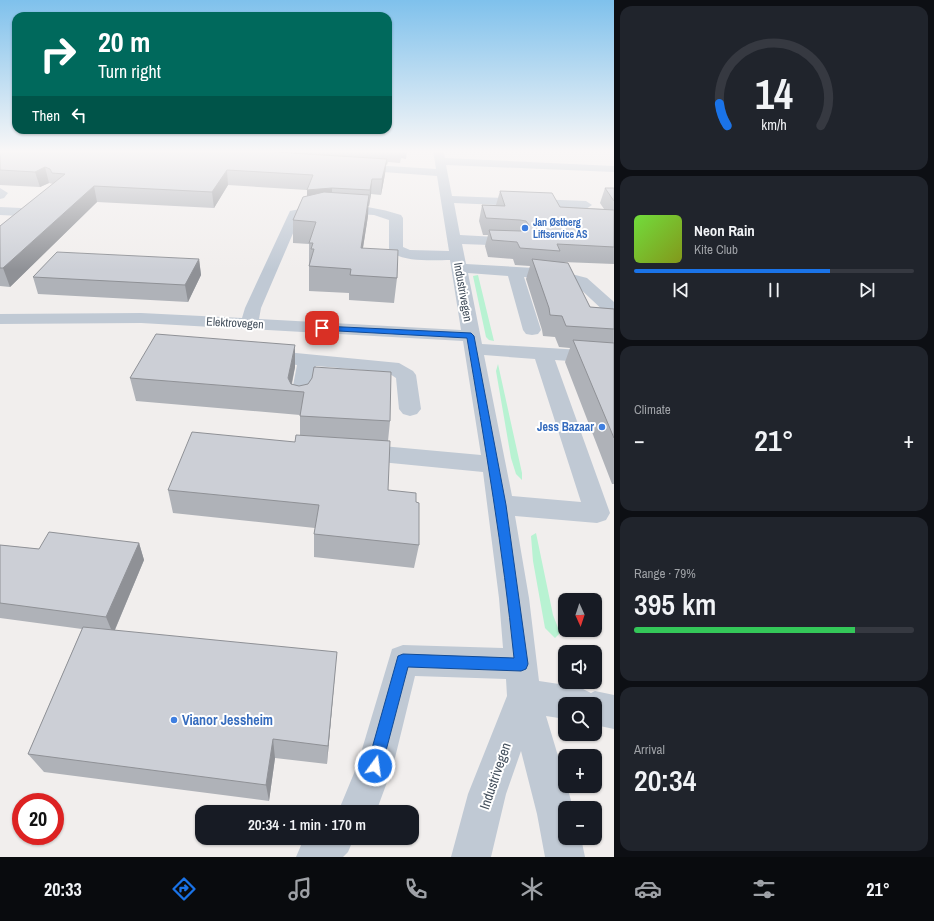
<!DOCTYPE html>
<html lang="en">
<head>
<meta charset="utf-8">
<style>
  body { margin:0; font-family:"Archivo Narrow",sans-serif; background:#20242c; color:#f1f3f6; height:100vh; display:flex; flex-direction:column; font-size:15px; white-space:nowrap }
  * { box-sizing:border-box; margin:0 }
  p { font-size:13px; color:#9ea1a6 }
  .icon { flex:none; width:22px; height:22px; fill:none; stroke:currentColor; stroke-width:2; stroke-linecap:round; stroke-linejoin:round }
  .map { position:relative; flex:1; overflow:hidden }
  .sheet { display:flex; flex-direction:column; gap:6px; padding:6px; background:#0d0f14; width:320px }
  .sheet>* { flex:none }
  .hud { position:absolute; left:12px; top:12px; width:380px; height:122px; border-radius:12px; box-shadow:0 1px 3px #0004; background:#00695c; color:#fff; overflow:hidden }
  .needle { width:26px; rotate:177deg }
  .controls { position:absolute; left:558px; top:593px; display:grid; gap:8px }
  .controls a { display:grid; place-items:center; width:44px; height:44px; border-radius:8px; background:#171b24; box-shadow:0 1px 3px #0004; font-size:20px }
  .speed { position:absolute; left:12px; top:793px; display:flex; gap:8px; font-size:20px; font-weight:700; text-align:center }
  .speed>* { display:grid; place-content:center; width:52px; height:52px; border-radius:50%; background:#171b24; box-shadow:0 1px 3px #0004; line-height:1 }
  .speed .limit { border:6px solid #d22; background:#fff; color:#111 }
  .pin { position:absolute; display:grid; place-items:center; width:34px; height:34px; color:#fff; margin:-17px; border-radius:8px; box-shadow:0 2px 6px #0006 }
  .me { position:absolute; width:44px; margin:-22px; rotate:14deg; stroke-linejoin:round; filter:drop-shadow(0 0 3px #0008) }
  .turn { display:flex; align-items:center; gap:14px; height:84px; padding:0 20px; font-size:18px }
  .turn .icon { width:52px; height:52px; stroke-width:2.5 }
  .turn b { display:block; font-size:28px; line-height:34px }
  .then { display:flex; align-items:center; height:38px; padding:0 20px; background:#0003; gap:8px; font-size:15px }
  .big { font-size:30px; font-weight:600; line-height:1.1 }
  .sheet .widget { flex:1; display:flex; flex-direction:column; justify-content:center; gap:6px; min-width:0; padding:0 14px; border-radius:12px; background:#20242c }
  .sheet .dial { align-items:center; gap:0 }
  .dial svg { height:104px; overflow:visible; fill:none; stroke:#363941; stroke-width:7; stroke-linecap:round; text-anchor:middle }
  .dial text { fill:#f1f3f6; stroke:none }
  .song { display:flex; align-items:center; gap:12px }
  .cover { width:48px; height:48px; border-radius:6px; background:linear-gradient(135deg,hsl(100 70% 55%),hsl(70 70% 35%)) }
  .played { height:4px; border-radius:2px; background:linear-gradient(90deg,#1a73e8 70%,#363941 70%) }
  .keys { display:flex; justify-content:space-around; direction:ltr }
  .heat { display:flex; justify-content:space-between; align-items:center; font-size:22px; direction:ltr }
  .charge { height:6px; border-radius:3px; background:linear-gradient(90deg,#34c759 79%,#363941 0) }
  .trip { position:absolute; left:195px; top:805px; width:224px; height:40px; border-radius:12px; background:#171b24; box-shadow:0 1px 3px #0004; font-weight:600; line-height:40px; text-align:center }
  .tabs { display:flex; height:64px; justify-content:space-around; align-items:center; background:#090b0e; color:#9ea1a6 }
  .tabs .icon { width:28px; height:28px }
  .tabs .active { color:#1a73e8 }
  .tabs b { font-size:18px; color:#f1f3f6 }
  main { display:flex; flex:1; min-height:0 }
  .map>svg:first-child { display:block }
</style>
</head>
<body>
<main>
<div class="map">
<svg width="614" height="857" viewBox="0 0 614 857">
  <rect width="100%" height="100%" fill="#f1eeed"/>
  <!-- green -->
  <path fill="#b8f2d2" d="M478 275 494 341 489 340 486 337 473 276Z
    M498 364 522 473V480L516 474 511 458 496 371Z
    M536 533 553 615 560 633 555 638 545 628 533 561 531 536Z"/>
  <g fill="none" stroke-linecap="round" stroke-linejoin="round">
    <!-- minor -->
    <path fill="#c0c9d4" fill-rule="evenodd" d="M433 150H443L445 158 614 166V172L446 165 452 196 586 201 592 205 586 209 454 203 460 235 516 238 521 239 523 242 521 245 516 246 462 244 466 264 552 269 587 278 614 302V316L608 315 575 284 552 279 524 277 541 330 538 334 532 335 526 334 523 330 508 276 468 273 482 344 614 352V364L555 360 610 513 606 520 597 523 515 516 529 598 539 681 579 687 591 693 595 691 614 695V729L595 725V704H565V719L546 716 565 779V786H567L573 808H565V838H581L585 857H545L537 814 521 751 506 794 491 857H451L468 794 507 696 506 679 415 676 393 766 376 812H338L357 766 392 649 403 645 503 648 499 598 483 472 360 460 352 458 349 452 352 446 360 444 481 455 463 341 141 323 0 324V314L141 313 242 318 245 308 290 211C328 202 364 203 401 215L403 218V247L410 250 449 251 437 176 356 170 351 167 356 164 436 169ZM323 212 374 215 389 220V249C398 263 435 260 450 260L461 330 259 319 261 308 300 217ZM484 355 535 359 581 502 512 496Z
      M0 188 8 193 4 198 0 199Z
      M0 207 21 208 27 212 21 216 0 215Z
      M265 350 399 363 413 371 416 375 421 409 417 414 410 416 403 414 399 409 396 378 387 372 316 366 310 401 307 406 300 408 293 406 290 401 297 365 258 360 256 356 258 352Z
      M307 838H354L348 852 343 857H296L302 843Z"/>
  </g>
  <!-- wall -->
  <path fill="#afb2b8" d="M0 150H407L406 159 401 158 400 163 388 162 387 165 386 164 385 174 381 195 371 194 369 206H368V216L363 248 397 278 394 303 349 300V293L309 291V244L293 243V220L307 196V190L228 185 214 208 97 202 10 287 0 286V226L53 184 49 183 40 187 0 185Z
    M605 188H614V264L563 262 590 307 614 309V484H612L565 362 570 348 559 347 555 337 543 336 542 330 526 279 530 266 515 265 513 259 488 257 485 246 488 235H483L479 221 482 205H496L500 191 560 207 604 209 600 203Z
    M199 259 201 275 188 302 38 294 33 277Z
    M295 367 292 384 390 421 388 441V490L416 502 419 545 414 568 314 557V534L315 528 173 513 168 490 295 442 300 435V415L136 401 130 378Z
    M139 543 144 560 115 630 335 673 327 764 275 758 269 801 44 772 28 754 82 629 0 618V545L39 549Z"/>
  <!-- shaded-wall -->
  <path fill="#8f9196" d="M387 159 385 174 381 195 382 179Z
    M45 167 49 183 40 187 35 172Z
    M227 170 228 185 214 208 212 192Z
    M372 179 371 194 369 206 370 190Z
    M94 186 97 202 10 287 3 268Z
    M332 188V204L307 206V190Z
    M369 195 368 216 359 272 361 248Z
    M199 259 201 275 188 302 185 285Z
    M295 345V367L290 391 288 378Z
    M139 543 144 560 113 634 106 617Z
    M337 652 335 673 327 764 328 746Z
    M273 739 275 758 269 801 266 785Z"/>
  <!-- building -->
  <path fill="#cccfd6" stroke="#8f9196" d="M0 150H243L387 159 382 179H372L370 190 332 188 307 190 313 175 227 170 212 192 94 186 3 268H0V226L65 174 52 173 50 169 45 167 35 172 0 170Z
    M605 188H614V201Z
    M500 191 552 193 560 207 614 210V247L557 244 560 251 520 248 517 242 492 240 489 230 521 231 527 229 529 225 526 221 520 220 486 218 482 205 505 206Z
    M324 192 369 195 361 248 398 250 397 278 350 275 351 269 309 266 314 249H311L313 243H309L316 222 293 220 303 197Z
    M57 252 199 259 185 285 33 277Z
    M532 259 568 263 590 307 614 309V329L566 326 562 316 550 315 549 308Z
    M156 334 295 345 288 378 291 384 299 386 308 384 312 378 314 367 391 372 390 421 300 416 304 392 130 378Z
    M573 340 614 343V438Z
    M192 432 295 442 296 435 390 441 388 490 416 493V502L419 503V545L314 534 319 505 168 490Z
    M49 532 139 543 106 617 0 603V545L39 549Z
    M83 627 337 652 328 746 273 739 266 785 28 754Z"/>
  <!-- sky -->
  <linearGradient id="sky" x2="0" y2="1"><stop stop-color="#7fc1ec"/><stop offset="0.56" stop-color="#f9f7f7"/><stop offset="1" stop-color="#f9f7f7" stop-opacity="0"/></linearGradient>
  <rect width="614" height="270" fill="url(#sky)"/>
  <!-- route -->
  <path fill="#1a73e8" stroke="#114b97" d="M322 326 471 333 474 336 506 505 528 664 526 669 521 671 408 667 382 766 380 772 375 774 369 772 367 766 398 656 403 654 514 658C503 550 485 444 467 338L320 330V327Z"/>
  <!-- markers -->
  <g fill="#3f7fe0" stroke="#fff" stroke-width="1.5">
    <circle cx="525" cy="228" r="4"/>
    <circle cx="602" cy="427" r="4"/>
    <circle cx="174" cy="720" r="4"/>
  </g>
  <g text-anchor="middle" stroke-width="4" stroke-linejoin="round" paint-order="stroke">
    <!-- far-shop labels -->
    <g font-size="10" font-weight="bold" fill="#366cbe" stroke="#fff" text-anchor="start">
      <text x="533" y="226">Jan Østberg<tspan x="533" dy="12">Liftservice AS</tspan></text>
    </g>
    <!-- street labels -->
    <g font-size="12" fill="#44505d" stroke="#fff">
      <text transform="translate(463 292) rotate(80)" y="4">Industrivegen</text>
      <text transform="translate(235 323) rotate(3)" y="4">Elektrovegen</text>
    </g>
    <!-- shop labels -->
    <g font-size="12" font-weight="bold" fill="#366cbe" stroke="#fff" text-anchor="end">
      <text x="594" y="431">Jess Bazaar</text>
    </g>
    <!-- near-shop labels -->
    <g font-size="14" font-weight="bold" fill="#366cbe" stroke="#fff" text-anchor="start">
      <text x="182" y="725">Vianor Jessheim</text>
    </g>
    <!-- near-street labels -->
    <g font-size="14" fill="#44505d" stroke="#fff">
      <text transform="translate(495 776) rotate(-71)" y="5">Industrivegen</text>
    </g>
  </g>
</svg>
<div class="controls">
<a><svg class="needle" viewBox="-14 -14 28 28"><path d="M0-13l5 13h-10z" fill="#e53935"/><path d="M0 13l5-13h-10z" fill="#9ea1a6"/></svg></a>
<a><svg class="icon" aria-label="sound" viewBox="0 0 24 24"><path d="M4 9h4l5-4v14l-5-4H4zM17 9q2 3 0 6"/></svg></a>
<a><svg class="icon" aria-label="search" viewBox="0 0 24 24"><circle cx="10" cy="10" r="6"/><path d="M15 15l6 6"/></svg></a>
<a>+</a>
<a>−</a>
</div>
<div class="speed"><div class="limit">20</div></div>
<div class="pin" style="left:322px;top:328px;background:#d93025"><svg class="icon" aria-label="arrive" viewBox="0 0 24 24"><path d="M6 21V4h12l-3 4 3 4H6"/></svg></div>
<svg class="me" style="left:375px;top:766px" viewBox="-20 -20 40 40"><circle r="17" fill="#1a73e8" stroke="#fff" stroke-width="3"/><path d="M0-11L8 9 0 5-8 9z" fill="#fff"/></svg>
<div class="trip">20:34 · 1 min · 170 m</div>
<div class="hud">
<div class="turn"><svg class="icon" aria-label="right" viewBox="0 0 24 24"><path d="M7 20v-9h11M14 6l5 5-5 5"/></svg><div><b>20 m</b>Turn right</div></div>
<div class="then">Then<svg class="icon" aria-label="left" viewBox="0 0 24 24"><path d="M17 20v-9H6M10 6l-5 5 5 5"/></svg></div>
</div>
</div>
<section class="sheet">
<div class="widget dial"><svg viewBox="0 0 100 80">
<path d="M14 69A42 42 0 1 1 86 69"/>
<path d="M14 69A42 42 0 0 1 8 52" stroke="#1a73e8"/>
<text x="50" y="56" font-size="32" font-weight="700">14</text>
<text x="50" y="72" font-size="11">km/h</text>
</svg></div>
<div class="widget">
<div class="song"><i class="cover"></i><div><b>Neon Rain</b><p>Kite Club</p></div></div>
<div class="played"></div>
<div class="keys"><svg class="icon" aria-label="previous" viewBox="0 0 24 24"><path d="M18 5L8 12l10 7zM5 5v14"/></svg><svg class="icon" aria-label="pause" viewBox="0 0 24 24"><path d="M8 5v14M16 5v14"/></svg><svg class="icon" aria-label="next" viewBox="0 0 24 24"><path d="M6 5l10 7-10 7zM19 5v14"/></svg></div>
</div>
<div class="widget"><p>Climate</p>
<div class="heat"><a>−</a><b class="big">21°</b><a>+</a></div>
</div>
<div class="widget"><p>Range · 79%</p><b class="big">395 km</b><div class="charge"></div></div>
<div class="widget"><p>Arrival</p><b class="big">20:34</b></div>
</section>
</main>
<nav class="tabs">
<b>20:33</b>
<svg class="icon active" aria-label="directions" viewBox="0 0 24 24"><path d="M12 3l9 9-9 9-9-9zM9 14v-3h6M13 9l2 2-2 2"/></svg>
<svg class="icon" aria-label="music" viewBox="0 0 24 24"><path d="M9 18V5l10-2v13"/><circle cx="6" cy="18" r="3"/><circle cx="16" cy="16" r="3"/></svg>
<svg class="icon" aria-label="phone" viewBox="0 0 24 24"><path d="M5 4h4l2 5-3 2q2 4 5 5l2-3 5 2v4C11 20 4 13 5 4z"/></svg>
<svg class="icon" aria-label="climate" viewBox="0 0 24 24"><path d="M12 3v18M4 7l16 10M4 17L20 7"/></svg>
<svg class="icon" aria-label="car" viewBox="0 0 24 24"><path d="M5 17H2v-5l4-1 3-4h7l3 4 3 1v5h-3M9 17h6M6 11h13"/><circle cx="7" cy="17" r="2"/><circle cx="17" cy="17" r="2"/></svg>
<svg class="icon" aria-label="filters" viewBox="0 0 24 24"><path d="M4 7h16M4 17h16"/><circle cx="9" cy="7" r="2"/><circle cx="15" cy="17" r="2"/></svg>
<b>21°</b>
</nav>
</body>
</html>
